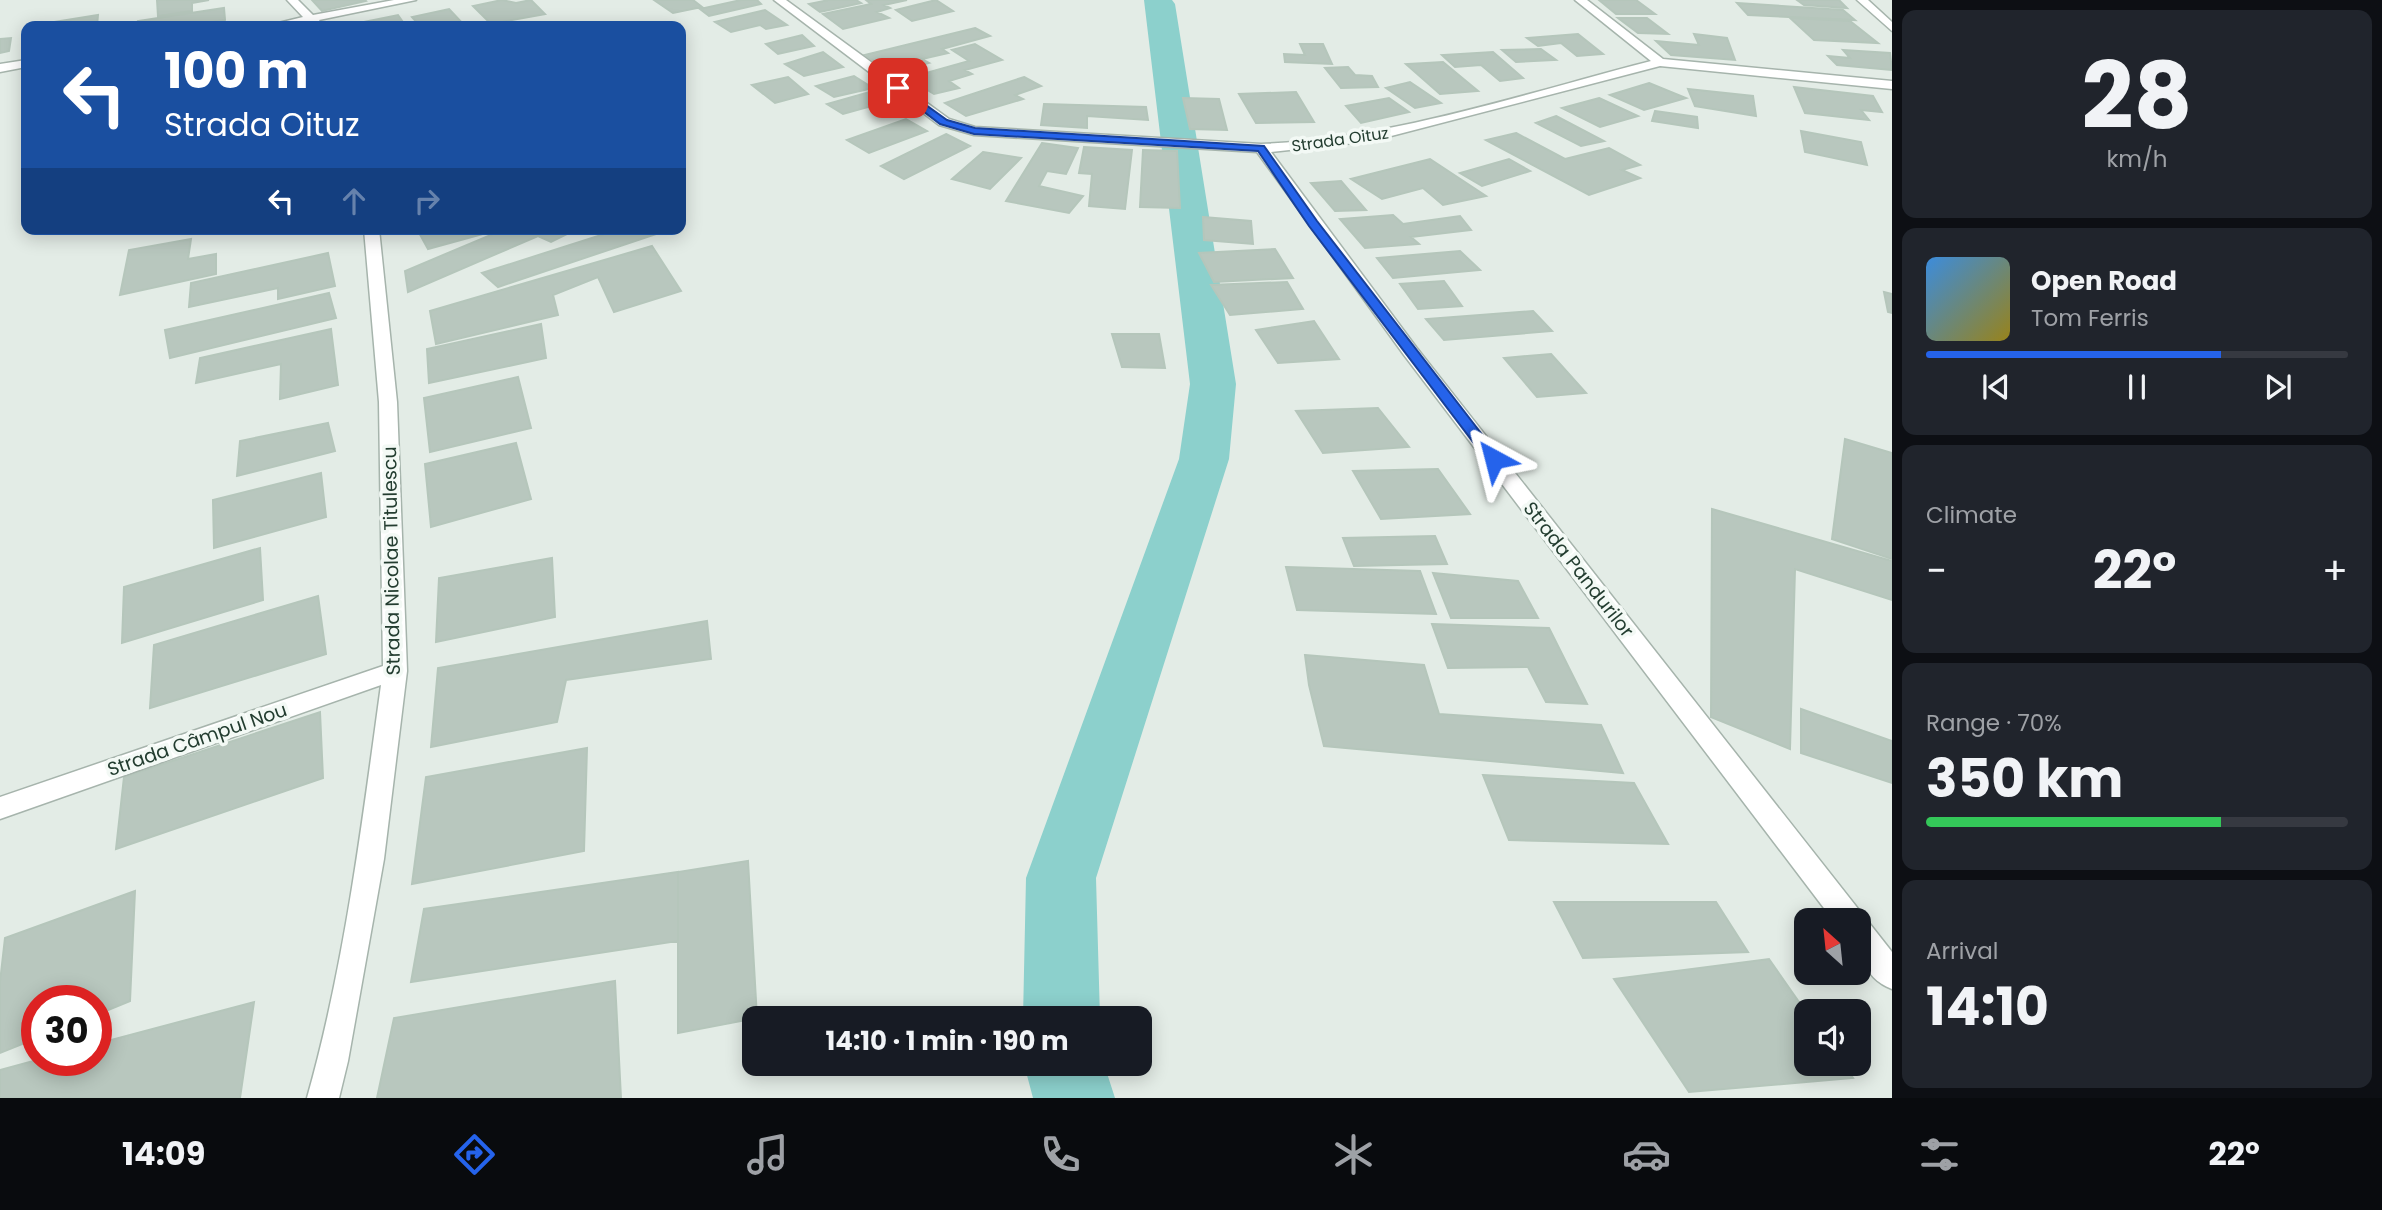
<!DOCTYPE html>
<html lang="en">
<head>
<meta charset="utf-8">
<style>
  body { margin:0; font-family:Poppins,sans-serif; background:#20242c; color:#f1f3f6; height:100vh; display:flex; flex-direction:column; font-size:26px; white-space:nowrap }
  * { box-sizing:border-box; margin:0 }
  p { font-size:23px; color:#9ea1a6 }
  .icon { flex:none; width:38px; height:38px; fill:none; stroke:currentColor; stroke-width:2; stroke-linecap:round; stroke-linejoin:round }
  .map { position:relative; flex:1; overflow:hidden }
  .drawer { display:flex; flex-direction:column; gap:10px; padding:10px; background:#0d0f14; width:490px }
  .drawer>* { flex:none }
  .top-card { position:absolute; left:21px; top:21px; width:665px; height:214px; border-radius:14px; box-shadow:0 4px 18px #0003; background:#1a4fa0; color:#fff; overflow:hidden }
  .needle { width:46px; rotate:333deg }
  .fabs { position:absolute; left:1794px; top:908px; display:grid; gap:14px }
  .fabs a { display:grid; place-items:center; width:77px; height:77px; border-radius:14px; background:#171b24; box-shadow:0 4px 18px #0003; font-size:35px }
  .speed { position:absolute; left:21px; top:985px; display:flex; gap:14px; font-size:35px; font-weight:700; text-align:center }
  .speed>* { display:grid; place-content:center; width:91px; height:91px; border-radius:50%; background:#171b24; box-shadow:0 4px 18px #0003; line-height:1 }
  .speed .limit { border:10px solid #d22; background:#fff; color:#111 }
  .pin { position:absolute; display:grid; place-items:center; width:60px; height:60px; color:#fff; margin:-30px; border-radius:14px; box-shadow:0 4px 10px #0006 }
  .me { position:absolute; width:77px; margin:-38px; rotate:322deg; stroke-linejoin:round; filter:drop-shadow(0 0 5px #0008) }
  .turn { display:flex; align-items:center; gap:24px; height:147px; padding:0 28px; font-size:32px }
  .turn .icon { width:91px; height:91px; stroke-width:2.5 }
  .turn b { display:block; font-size:49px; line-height:60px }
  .lanes { display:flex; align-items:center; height:66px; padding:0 28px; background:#0003; justify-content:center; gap:35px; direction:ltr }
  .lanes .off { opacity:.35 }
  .big { font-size:52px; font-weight:700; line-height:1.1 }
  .drawer .tile { flex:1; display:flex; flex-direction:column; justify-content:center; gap:10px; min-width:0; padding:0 24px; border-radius:14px; background:#20242c }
  .drawer .dial { align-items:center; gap:0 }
  .dial b { font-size:91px; line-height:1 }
  .song { display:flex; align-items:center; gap:21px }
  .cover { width:84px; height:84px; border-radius:10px; background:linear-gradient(135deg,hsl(210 70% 55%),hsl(50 70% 35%)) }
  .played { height:7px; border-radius:4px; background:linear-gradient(90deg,#2563eb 70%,#363941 70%) }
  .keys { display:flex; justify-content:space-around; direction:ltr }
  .heat { display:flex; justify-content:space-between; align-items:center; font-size:38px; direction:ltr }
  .charge { height:10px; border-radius:5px; background:linear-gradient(90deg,#34c759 70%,#363941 0) }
  .trip { position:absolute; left:742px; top:1006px; width:410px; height:70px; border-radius:14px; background:#171b24; box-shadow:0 4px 18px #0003; font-weight:700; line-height:70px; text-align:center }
  .tabs { display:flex; height:112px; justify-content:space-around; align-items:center; background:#090b0e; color:#9ea1a6 }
  .tabs .icon { width:49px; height:49px }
  .tabs .active { color:#2563eb }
  .tabs b { font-size:32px; color:#f1f3f6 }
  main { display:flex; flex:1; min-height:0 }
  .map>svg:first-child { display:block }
</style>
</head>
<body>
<main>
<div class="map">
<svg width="1892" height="1098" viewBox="0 0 1892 1098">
  <rect width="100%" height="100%" fill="#e3ece6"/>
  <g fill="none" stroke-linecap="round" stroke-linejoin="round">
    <!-- canal -->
    <path fill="#8cd0cc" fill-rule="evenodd" d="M1144 0H1172L1175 4 1236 384 1229 459 1096 878 1100 1018H1023L1026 878 1179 459 1190 384Z
      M1024 1064H1104L1115 1098H1033Z"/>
  </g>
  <!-- building -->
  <path fill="#b8c7be" stroke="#b5c6bb" stroke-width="2" d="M157 0H209L192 3V11L158 16Z
    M312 0H365L366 1 322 11Z
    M502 0 516 3 531 0 545 14 491 24 473 6Z
    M654 0H693L702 7 673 13Z
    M741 0H757L761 4 709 16 700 9Z
    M829 0H856L861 3 820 12 809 4Z
    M866 0H907L884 5 890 8 877 12 889 18 843 29 823 14 871 4Z
    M936 0 953 11 912 21 896 10Z
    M1599 0H1636L1655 14H1616Z
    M1797 0H1839L1847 8 1804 5Z
    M1737 3 1843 10 1855 20 1748 15Z
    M224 8 225 20 183 26H139L138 21Z
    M449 9 465 26H420L412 17Z
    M765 10 787 25 766 29 760 25 731 32 715 22Z
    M98 15 97 26H35L36 25Z
    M398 15 405 25 344 26Z
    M1618 18H1647L1668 34 1638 33Z
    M1790 18 1850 21 1878 43 1814 40Z
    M975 28 990 36 942 49 948 53 922 59 929 63 891 73 865 55Z
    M1578 34 1603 54 1577 56 1561 43 1538 46 1527 38Z
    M1694 34 1727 38 1735 60 1671 55 1656 41 1699 45Z
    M802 35 814 46 778 54 766 44Z
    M11 38 9 51 0 53V39Z
    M975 44 1002 60 965 70 972 74 949 81 959 88 934 94 908 78 969 61 952 50Z
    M1300 44H1323L1332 64 1285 62 1284 54 1305 55Z
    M1541 49 1556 60 1516 62 1502 50Z
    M1843 50 1890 53 1892 70 1837 65 1828 56 1850 58Z
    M823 52 843 67 804 76 785 64Z
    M1493 52 1523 78 1500 81 1481 65 1455 67 1442 55Z
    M1443 62 1478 91 1440 94 1406 64Z
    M1348 67 1355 75 1372 76 1378 87 1341 88 1325 68Z
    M854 76 873 88 834 97 816 86Z
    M788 77 808 94 775 103 752 85Z
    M1024 77 1041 86 1015 95 1023 99 966 116 945 103Z
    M1410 82 1441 103 1415 108 1386 88Z
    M1649 83 1686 98 1644 110 1610 95Z
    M1794 87 1873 96 1882 112 1861 110 1869 120 1805 113Z
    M1688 89 1753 96 1756 116 1695 106Z
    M873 91 890 101 843 114 827 104Z
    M1296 92 1314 122 1256 123 1239 94Z
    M1183 98 1219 99 1227 130 1190 129Z
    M1389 98 1409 112 1361 123 1346 106Z
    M1599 98 1638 116 1600 127 1562 108Z
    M1044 104 1146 107 1148 120 1087 116V128L1041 125Z
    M1655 111 1697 117 1698 128 1652 121Z
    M1556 116 1604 141 1581 146 1536 123Z
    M906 119 927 131 869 153 847 140Z
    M1801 131 1861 142 1867 165 1805 152Z
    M1516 133 1565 159 1609 148 1640 165 1622 170 1640 178 1589 195 1486 140Z
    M946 134 970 146 904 179 881 166Z
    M1042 143 1078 148 1066 174 1047 171 1039 186 1083 196 1069 213 1006 201Z
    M1084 147 1132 150 1125 209 1089 206 1092 174 1079 173Z
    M1143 150 1177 151 1180 208 1140 207Z
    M983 152 1021 158 990 189 952 179Z
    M1430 159 1486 196 1443 205 1423 188 1382 199 1351 179Z
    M1509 159 1530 171 1482 186 1460 173Z
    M1341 181 1366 210 1335 211 1311 183Z
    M1393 215 1403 224 1460 216 1471 230 1411 237 1419 244 1365 248 1340 219Z
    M1203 217 1251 221 1253 244 1204 240Z
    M417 229H484L486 233 428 249Z
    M505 229H577L551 242 538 236 408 292 405 271Z
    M620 229H671L498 287 482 273Z
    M191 239 188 259 216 254V274L120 295 129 250Z
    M652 246 681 291 614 312 598 277 553 295 558 315 436 344 430 311Z
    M1275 249 1293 278 1214 282 1199 253Z
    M1460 251 1480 270 1393 278 1377 258Z
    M328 253 335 286 278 299V288L189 307 191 283Z
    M1444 281 1462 306 1418 309 1400 284Z
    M1287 282 1303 309 1230 315 1211 285Z
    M1884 292 1892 294V313L1888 312Z
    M329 293 336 318 170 358 165 330Z
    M1533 311 1552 331 1444 340 1426 319Z
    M1314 321 1339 359 1278 363 1256 330Z
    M541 324 546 358 429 383 427 349Z
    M331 329 338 385 280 399 281 364 196 383 200 358Z
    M1112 334H1159L1165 368 1122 367Z
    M1551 354 1586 393 1537 397 1504 358Z
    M518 377 531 428 430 452 424 398Z
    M1378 408 1409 447 1323 453 1296 411Z
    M328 423 335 451 237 476 240 441Z
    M1845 439 1892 453V559L1832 539Z
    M516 443 531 499 431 527 425 464Z
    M1438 469 1470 514 1381 519 1353 471Z
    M321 473 326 517 214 548 213 500Z
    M1712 509 1892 561V600L1795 569 1790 749 1711 717Z
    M1435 536 1447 564 1354 566 1343 538Z
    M260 548 263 600 122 643 124 587Z
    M552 558 555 617 436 642 439 578Z
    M1286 567 1420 571 1436 614 1297 610Z
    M1433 573 1518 581 1538 618H1451Z
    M318 596 326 654 150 708 154 645Z
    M707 621 711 659 566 680 557 722 431 747 438 668Z
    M1432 624 1549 628 1587 704 1546 702 1528 667 1448 668Z
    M1305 655 1424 665 1439 714 1601 725 1623 773 1324 746 1309 685Z
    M1801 709 1892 741V783L1801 753Z
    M320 712 323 778 116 849 124 777Z
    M587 748 584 851 412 884 426 777Z
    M1483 775 1634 783 1668 844 1509 840Z
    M748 861 757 1018 678 1033V872Z
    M678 872V941L411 982 424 909Z
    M135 891 130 1001 96 1015V1001H37V1038L0 1053V982L5 938Z
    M1554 902H1716L1748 952 1583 958Z
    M1769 959 1806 1012V1064H1843L1853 1078 1689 1092 1614 979Z
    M615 981 621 1098H377L394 1018Z
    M254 1002 240 1098H0V1070L37 1060H96V1044Z"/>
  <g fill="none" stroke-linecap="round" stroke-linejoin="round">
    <!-- minor casing -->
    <g stroke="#a6b4ac" stroke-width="3">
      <path id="minor" d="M287 0H298L313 15 394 0H416L319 20 323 26H312L308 22 266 26 303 17Z
        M774 0H786L949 119 975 127 1261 144C1394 138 1523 94 1651 61L1575 0H1587L1663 59 1892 81V89L1660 66 1372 141 1271 152 1416 347 1892 952V989C1861 977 1858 949 1858 920H1833L1404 355 1257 152 974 135 939 125Z
        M1857 0H1868L1892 22V31Z
        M26 60V67L0 72V64Z
        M364 229H379L397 402 407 671 384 859 348 1061 339 1098H307C345 964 362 823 381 685L0 819V797L383 666 379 402Z"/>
    </g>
    <!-- minor -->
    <use href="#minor" fill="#fff" fill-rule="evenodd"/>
  </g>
  <!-- route -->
  <path fill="#2563eb" stroke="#184099" stroke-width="2" d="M898 85 947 120 975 128 1264 146 1317 221 1501 459 1494 464 1489 463 1309 226 1258 151 974 134 940 124 894 89Z"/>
  <g text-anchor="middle" stroke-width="7" stroke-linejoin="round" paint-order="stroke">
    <!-- far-street labels -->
    <g font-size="16" fill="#233d30" stroke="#f3f9f5">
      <text transform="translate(1340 139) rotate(-8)" y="6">Strada Oituz</text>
    </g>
    <!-- street labels -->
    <g font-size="19" fill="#233d30" stroke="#f3f9f5">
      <text transform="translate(391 561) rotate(-91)" y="7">Strada Nicolae Titulescu</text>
      <text transform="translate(1579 569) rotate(52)" y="7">Strada Pandurilor</text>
      <text transform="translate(197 739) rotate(-19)" y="7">Strada Câmpul Nou</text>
    </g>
  </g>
</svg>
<div class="fabs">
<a><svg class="needle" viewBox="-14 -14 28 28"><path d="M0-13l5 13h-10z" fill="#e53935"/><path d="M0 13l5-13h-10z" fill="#9ea1a6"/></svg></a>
<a><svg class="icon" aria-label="sound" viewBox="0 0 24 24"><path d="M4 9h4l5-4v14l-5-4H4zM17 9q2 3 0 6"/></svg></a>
</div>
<div class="speed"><div class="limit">30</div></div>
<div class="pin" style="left:898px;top:88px;background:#d93025"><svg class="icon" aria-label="arrive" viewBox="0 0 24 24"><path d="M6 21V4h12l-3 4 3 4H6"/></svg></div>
<svg class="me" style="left:1494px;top:459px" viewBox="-20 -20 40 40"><path d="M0-17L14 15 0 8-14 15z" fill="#2563eb" stroke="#fff" stroke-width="4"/></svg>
<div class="trip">14:10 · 1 min · 190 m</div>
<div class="top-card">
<div class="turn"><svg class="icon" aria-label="left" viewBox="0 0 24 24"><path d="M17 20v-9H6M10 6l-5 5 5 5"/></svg><div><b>100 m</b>Strada Oituz</div></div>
<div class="lanes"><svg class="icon" aria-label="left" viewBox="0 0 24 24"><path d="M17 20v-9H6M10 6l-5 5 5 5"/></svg><svg class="icon off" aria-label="ahead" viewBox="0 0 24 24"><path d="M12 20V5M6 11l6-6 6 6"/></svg><svg class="icon off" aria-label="right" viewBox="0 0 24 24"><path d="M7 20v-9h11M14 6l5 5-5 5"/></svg></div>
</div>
</div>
<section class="drawer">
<div class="tile dial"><b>28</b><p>km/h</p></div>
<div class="tile">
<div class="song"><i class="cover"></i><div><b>Open Road</b><p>Tom Ferris</p></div></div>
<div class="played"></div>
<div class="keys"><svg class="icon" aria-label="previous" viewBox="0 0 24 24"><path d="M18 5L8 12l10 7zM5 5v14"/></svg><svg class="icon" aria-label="pause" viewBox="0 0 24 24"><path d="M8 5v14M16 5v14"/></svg><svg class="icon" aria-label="next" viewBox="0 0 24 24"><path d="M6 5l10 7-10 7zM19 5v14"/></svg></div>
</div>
<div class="tile"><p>Climate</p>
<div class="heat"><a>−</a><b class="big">22°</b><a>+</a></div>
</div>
<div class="tile"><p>Range · 70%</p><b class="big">350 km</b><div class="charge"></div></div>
<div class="tile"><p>Arrival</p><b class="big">14:10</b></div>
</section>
</main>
<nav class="tabs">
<b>14:09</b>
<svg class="icon active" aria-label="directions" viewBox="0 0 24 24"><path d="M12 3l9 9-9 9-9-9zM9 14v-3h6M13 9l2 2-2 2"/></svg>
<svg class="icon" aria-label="music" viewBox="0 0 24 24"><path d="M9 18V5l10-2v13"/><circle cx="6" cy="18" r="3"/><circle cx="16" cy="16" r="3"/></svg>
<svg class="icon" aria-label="phone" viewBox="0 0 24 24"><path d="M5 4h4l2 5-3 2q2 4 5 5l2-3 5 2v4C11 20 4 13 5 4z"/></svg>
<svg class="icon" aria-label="climate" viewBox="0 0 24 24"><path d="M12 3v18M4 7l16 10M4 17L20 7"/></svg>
<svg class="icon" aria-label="car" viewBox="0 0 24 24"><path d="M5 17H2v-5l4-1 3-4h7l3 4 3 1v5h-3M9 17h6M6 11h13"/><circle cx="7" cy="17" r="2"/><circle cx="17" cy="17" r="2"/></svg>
<svg class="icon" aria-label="filters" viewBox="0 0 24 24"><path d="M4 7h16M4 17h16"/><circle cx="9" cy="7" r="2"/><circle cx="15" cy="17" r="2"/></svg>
<b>22°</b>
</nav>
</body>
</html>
